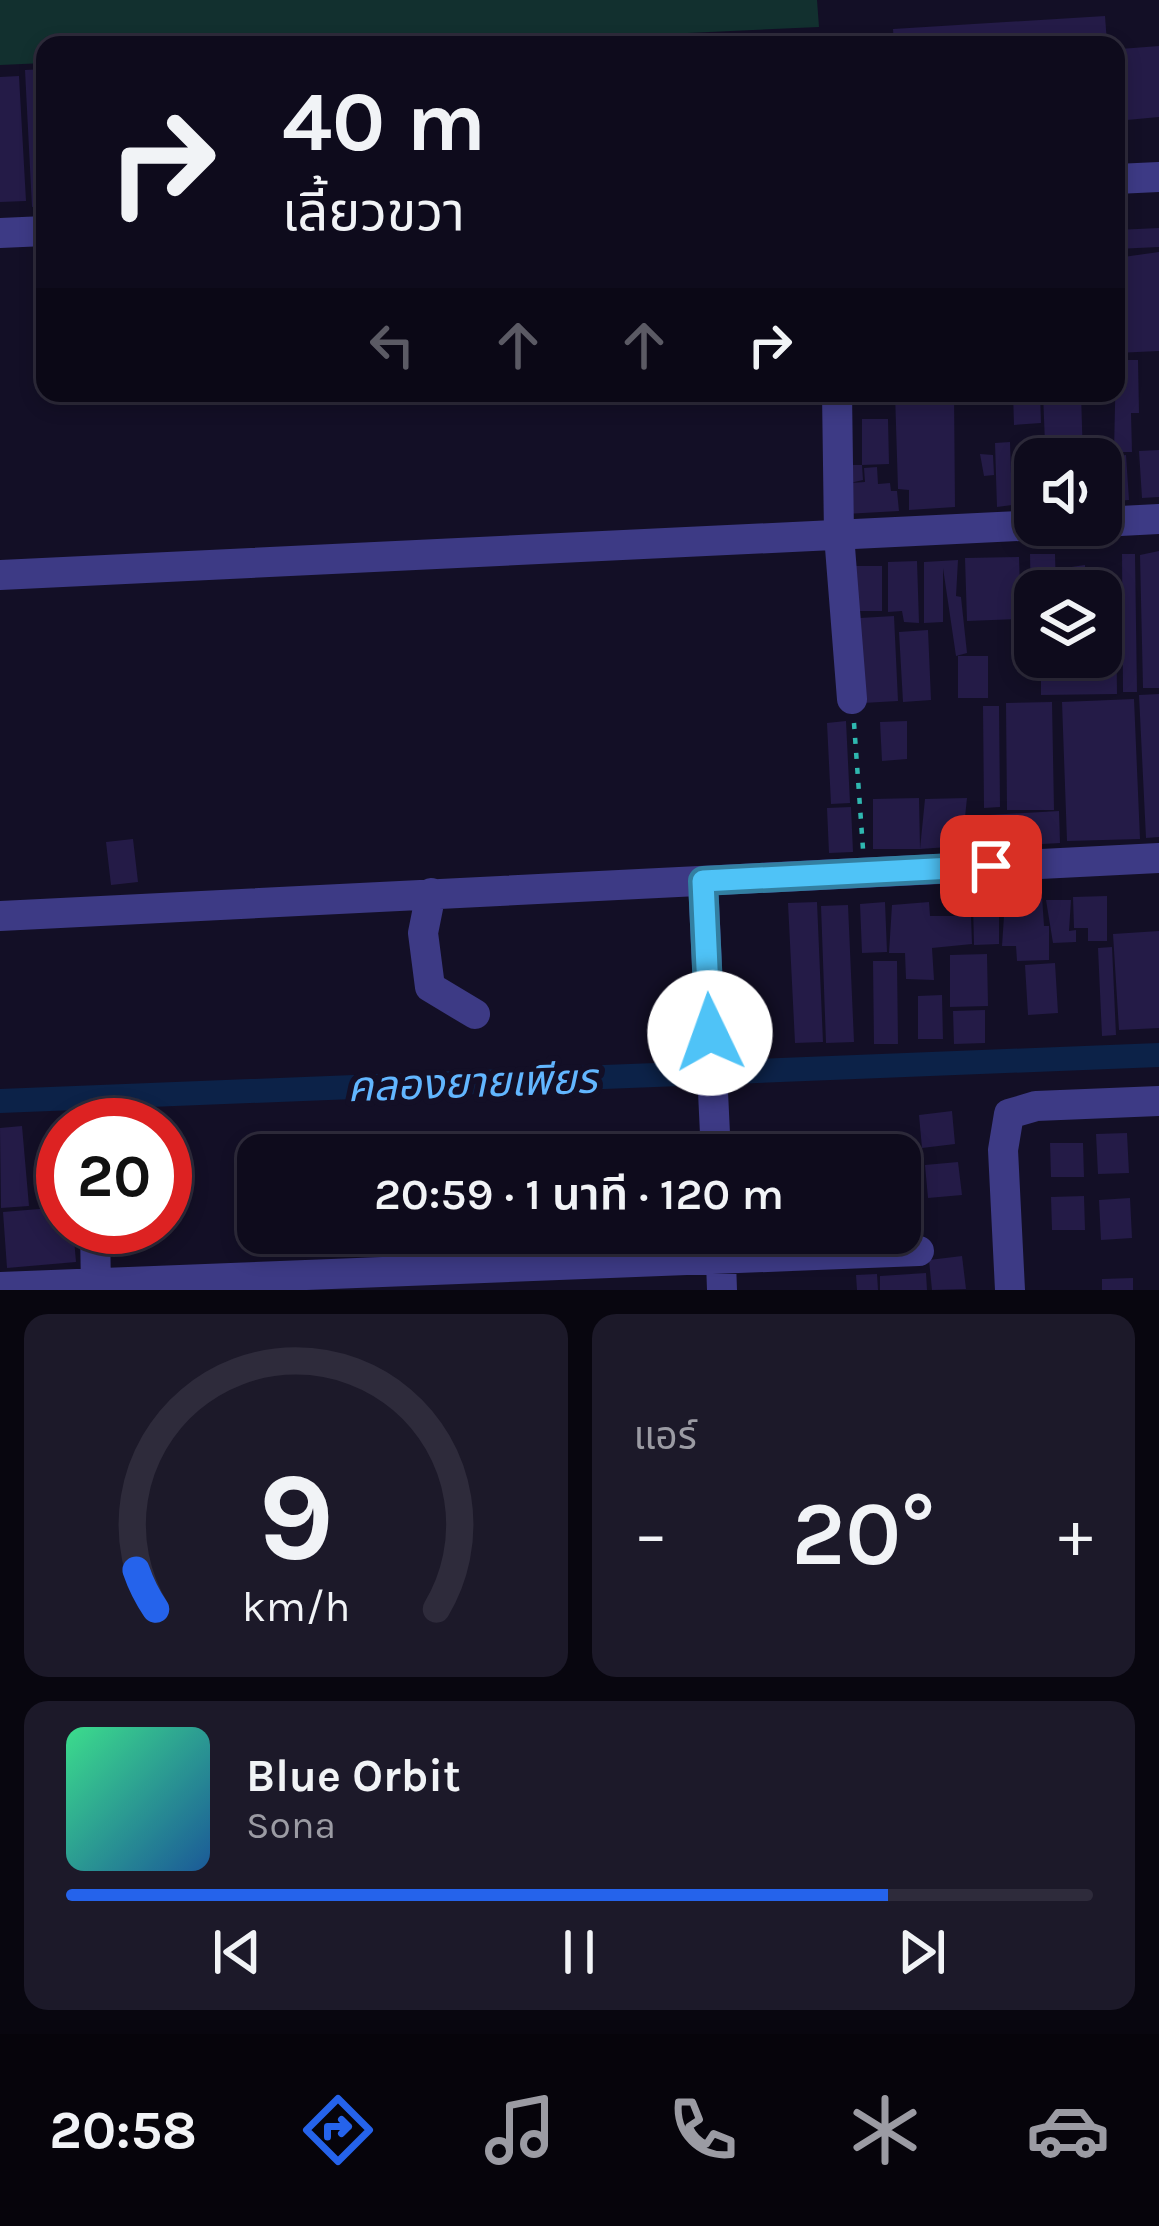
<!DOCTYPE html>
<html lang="th">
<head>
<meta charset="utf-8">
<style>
  body { margin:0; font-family:Karla,"Noto Sans Thai",sans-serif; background:#1c1929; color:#f1f3f6; height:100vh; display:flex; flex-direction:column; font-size:45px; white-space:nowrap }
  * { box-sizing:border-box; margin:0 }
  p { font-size:39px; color:#9b9ba3 }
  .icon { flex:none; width:66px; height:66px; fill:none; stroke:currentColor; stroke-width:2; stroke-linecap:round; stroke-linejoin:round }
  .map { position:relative; height:1290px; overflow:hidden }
  .panel { display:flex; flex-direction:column; gap:24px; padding:24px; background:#08060f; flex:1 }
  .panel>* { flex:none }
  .hud { position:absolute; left:36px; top:36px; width:1089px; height:366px; border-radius:24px; box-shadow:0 6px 18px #0003,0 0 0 3px #2e2b3b; background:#0e0b1c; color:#f1f3f6; overflow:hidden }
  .controls { position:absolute; left:1014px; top:438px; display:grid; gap:24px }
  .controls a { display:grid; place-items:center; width:108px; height:108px; border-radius:24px; background:#0e0b1c; box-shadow:0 6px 18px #0003,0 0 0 3px #2e2b3b; font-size:60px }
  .speed { position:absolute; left:36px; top:1098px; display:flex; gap:24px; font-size:60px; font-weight:700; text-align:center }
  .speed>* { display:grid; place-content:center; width:156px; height:156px; border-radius:50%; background:#0e0b1c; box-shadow:0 6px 18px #0003,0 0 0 3px #2e2b3b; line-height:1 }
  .speed .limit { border:18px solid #d22; background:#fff; color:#111 }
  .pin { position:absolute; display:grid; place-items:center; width:102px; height:102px; color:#fff; margin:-51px; border-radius:24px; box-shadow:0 6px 18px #0006 }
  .me { position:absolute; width:132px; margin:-66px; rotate:357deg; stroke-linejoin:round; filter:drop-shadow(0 0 9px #0008) }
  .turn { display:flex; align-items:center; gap:42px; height:252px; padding:0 48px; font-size:54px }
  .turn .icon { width:156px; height:156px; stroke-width:2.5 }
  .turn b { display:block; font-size:84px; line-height:102px }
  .lanes { display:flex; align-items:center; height:114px; padding:0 48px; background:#0003; justify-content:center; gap:60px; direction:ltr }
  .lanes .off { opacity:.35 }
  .big { font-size:90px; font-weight:600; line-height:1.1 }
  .panel .widget { flex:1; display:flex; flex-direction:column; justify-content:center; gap:18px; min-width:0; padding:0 42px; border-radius:24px; background:#1c1929 }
  .panel .dial { align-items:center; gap:0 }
  .dial svg { height:312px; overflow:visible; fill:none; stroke:#2e2b3b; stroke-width:7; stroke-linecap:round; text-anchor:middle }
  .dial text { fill:#f1f3f6; stroke:none }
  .song { display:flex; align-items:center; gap:36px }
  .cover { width:144px; height:144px; border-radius:18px; background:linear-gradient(135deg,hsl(150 70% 55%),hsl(210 70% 35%)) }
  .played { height:12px; border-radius:6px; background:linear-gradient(90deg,#2563eb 80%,#2e2b3b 80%) }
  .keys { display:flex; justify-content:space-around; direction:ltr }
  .heat { display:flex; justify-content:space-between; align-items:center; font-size:66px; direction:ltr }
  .panel .tiles { flex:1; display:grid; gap:24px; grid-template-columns:1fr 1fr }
  .widget:last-child { grid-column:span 2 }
  .trip { position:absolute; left:237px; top:1134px; width:684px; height:120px; border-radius:24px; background:#0e0b1c; box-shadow:0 6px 18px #0003,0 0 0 3px #2e2b3b; font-weight:600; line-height:120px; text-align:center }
  .menu { display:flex; height:192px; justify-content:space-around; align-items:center; background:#06040b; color:#9b9ba3 }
  .menu .icon { width:84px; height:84px }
  .menu .selected { color:#2563eb }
  .menu b { font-size:54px; color:#f1f3f6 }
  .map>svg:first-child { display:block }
</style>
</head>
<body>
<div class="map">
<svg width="1159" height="1290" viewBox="0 0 1159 1290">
  <rect width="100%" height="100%" fill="#130f26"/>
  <!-- green -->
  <path fill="#12302f" d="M0 0H817L819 27 428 45H45V63L0 65Z"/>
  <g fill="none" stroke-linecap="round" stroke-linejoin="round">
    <!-- canal -->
    <path stroke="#0c2248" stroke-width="24" d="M0 1101 1159 1055"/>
  </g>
  <!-- building -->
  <path fill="#241b47" d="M1105 16 1107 43 894 45 893 29Z
    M1159 46V117L1116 121 1120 49Z
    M45 69V206L32 207 25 70Z
    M19 76 26 201 0 202V77Z
    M1159 228V247L1116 249V230Z
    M1159 252V351L1116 353V258Z
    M1116 360H1138L1139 413H1131L1132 452H1114Z
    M895 393H954L955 507 909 510V490L898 489Z
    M1013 393H1040L1041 423 1014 425Z
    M1043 393H1081L1083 459H1039L1038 444H1045Z
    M862 419H888L889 464 862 465Z
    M1010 442 1012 505 997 507 995 443Z
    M1159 450V497L1142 498 1139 451Z
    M980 454 993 455 994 475 984 476Z
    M1126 455 1129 500 1101 502V457Z
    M849 465H862L863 480 850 483 865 482 864 468 877 467 878 484 890 483 891 491H897L899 511 845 514Z
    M1159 551V688H1143L1140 555Z
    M1030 554H1055L1056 591H1035L1031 606Z
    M1122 554H1135L1137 692H1123Z
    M1019 557 1021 619 967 621 965 558Z
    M958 560 956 596 961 597 967 653 956 656 943 568V622L924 623V562Z
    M917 561 919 623 904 622 902 611 888 612V562Z
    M1085 565 1086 591H1059L1058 569Z
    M845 566H882V611H845Z
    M894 616 898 701 863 703 860 618Z
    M1101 616H1116L1117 694 1041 695V657H1101Z
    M928 630 931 700 903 702 899 632Z
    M958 656H988V698H958Z
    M1159 694V837L1146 838 1139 695Z
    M1134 699 1140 839 1067 841 1062 702Z
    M1052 702 1054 810H1007L1006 703Z
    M983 706H999L1000 807 984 808Z
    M846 721 850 803 831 804 827 723Z
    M907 721V759L882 761 880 722Z
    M919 798 920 849H873V799Z
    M967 798 962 846 920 849 925 799Z
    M851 807 853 852 829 853 827 808Z
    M1059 811 1060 843 974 848 972 816Z
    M133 839 138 882 111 885 106 842Z
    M1042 896 1044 926H1049V960L1017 961 1016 946H1002L1005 901Z
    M1107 896V941H1088V928H1074L1073 897Z
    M1046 900H1071L1069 931 1076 930V942L1053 943Z
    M817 902 823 1042 795 1043 788 903Z
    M885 902 887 952 862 953 860 904Z
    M929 902 930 916H971L972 944 932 948 934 980 906 979 905 953H889L892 905Z
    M973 904H999V944L974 945Z
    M848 905 854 1042 826 1043 821 906Z
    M1159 931V1028L1119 1030 1113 934Z
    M1112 947 1116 1035 1102 1036 1098 948Z
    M987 954 988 1006 950 1007V955Z
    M873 961H897L898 1044H874Z
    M1055 963 1058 1013 1028 1015 1025 965Z
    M942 995 943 1039H918V996Z
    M985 1010V1043L954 1044 953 1011Z
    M952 1111 955 1144 922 1148 919 1115Z
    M22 1126 29 1206 1 1208 0 1128Z
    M1127 1133 1129 1173 1098 1174 1096 1134Z
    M1050 1143H1083L1084 1177H1051Z
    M958 1162 962 1195 928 1198 925 1165Z
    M908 1174 911 1222H900V1175Z
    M1084 1196 1085 1230H1052L1051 1197Z
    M1130 1198 1132 1238 1101 1240 1099 1200Z
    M63 1207V1227H73L76 1262 7 1268 3 1212Z
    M962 1256 966 1289 932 1290 929 1260Z
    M926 1273 927 1290H880V1276Z
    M877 1274 878 1290H857L856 1275Z
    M1133 1278V1290H1102V1279Z"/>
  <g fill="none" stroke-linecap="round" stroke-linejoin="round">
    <!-- path -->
    <path stroke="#2fb8b0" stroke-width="4.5" stroke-dasharray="6 9" stroke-linecap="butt" d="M854 723 863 849"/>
    <!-- minor -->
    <path stroke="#3d3a85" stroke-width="30" d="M1116 179 1159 177
      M0 233 45 231
      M837 393 839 535 852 699
      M1101 522 1159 519
      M0 575 1041 525
      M703 881 716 1155
      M431 893 423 933 430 987 475 1014
      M0 916 1159 858
      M92 1122 93 1125
      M95 1227 96 1290
      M720 1233 722 1290
      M0 1287 919 1251
      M1010 1290 1003 1150 1009 1114 1036 1106 1159 1101"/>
  </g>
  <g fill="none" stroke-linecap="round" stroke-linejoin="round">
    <!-- route casing -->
    <g stroke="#337fa1" stroke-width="30">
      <path id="route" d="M710 1033 703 881 991 866"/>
    </g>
    <!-- route -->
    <use href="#route" stroke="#4fc3f7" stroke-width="21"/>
  </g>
  <g text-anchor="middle" stroke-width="12" stroke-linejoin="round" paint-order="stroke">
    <!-- water labels -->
    <g font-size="42" font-style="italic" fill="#62b6ff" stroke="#130f26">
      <text transform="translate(472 1082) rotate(-2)" y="15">คลองยายเพียร</text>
    </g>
  </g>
</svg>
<div class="controls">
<a><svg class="icon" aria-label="sound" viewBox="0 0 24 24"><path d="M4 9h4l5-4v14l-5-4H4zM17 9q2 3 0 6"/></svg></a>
<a><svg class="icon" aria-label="layers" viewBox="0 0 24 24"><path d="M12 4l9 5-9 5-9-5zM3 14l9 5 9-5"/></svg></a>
</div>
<div class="speed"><div class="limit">20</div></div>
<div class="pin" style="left:991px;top:866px;background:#d93025"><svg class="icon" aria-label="arrive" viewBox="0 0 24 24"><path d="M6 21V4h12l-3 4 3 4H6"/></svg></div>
<svg class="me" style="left:710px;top:1033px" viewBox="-20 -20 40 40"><circle r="19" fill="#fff"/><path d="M0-13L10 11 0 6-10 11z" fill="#4fc3f7"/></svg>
<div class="trip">20:59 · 1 นาที · 120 m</div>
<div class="hud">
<div class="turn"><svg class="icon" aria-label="right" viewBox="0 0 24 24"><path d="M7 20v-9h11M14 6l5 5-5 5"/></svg><div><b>40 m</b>เลี้ยวขวา</div></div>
<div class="lanes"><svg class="icon off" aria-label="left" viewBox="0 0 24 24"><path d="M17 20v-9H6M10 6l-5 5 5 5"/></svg><svg class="icon off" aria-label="ahead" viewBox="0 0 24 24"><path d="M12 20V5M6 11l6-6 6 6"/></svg><svg class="icon off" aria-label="ahead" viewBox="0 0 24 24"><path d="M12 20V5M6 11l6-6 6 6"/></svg><svg class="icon" aria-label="right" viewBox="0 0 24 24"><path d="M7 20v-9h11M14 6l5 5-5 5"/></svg></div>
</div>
</div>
<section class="panel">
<div class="tiles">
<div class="widget dial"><svg viewBox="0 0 100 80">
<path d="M14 69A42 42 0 1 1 86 69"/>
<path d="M14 69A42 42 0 0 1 9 59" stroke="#2563eb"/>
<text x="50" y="56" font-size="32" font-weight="700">9</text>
<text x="50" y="72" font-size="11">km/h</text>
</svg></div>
<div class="widget"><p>แอร์</p>
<div class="heat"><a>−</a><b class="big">20°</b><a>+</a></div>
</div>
<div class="widget">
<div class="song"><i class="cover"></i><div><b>Blue Orbit</b><p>Sona</p></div></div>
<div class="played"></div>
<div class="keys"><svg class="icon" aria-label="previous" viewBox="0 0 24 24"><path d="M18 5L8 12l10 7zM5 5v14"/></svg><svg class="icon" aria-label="pause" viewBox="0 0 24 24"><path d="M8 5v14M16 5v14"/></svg><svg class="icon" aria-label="next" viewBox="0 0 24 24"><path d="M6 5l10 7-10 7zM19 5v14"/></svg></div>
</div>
</div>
</section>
<nav class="menu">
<b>20:58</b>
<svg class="icon selected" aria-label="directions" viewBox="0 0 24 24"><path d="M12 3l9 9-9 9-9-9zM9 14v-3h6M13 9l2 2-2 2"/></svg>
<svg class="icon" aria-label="music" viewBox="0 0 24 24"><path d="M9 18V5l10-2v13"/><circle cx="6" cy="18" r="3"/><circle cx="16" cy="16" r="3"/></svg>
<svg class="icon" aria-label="phone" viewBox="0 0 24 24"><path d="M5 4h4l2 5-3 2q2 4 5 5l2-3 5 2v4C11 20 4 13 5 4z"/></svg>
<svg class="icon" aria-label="climate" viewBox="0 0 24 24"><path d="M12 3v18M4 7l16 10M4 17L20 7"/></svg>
<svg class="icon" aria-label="car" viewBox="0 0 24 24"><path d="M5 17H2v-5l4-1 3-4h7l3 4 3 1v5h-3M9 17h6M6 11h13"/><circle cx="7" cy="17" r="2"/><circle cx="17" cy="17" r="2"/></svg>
</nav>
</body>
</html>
